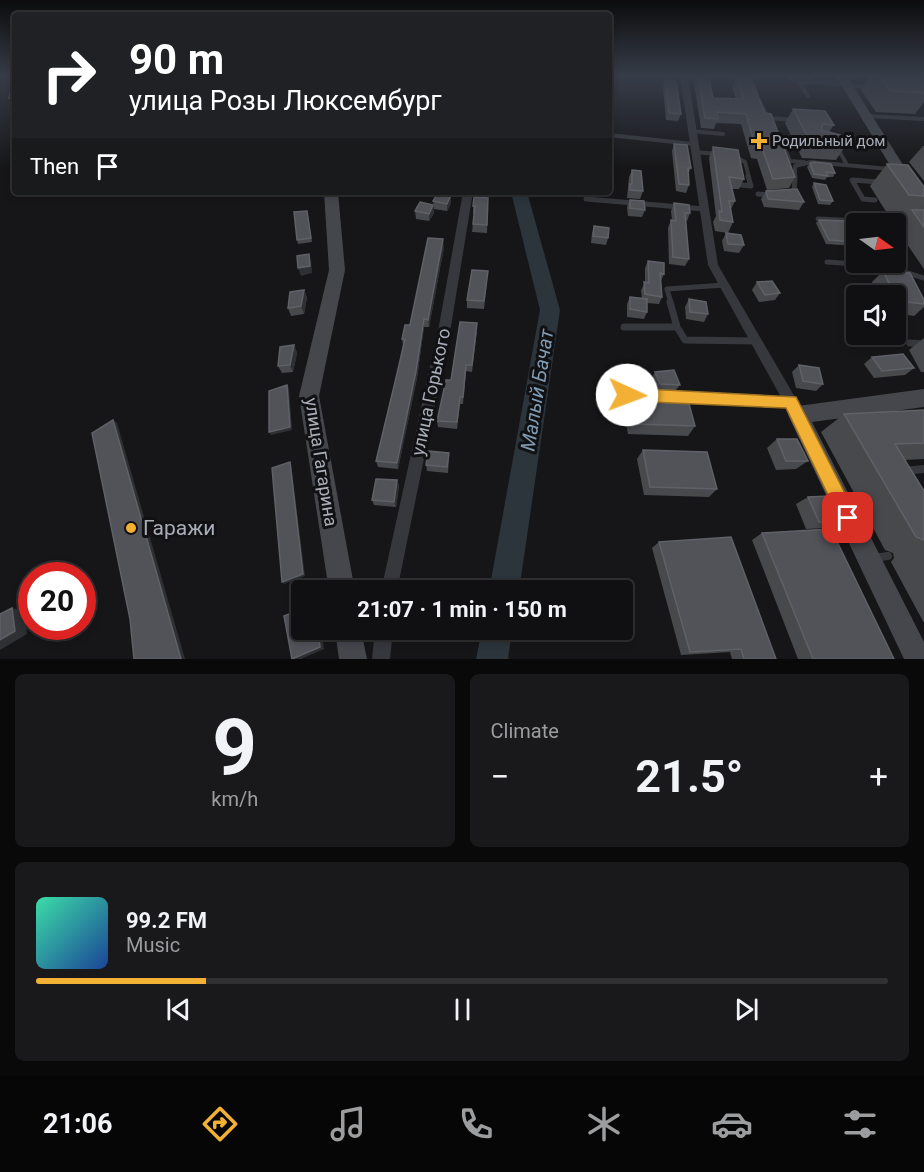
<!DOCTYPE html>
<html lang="en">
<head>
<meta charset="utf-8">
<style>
  body { margin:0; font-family:Roboto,sans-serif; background:#19191b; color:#f1f3f6; height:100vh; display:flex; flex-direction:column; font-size:22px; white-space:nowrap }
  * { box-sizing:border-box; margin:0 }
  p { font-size:20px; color:#9c9d9f }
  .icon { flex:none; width:33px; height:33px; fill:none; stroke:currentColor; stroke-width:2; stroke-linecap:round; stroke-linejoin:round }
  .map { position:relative; height:659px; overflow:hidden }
  .details { display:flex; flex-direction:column; gap:15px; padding:15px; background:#09090a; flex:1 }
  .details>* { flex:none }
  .guide { position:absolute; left:12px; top:12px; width:600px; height:183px; border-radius:6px; box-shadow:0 3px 9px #0003,0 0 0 2px #303032; background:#202124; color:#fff; overflow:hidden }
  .needle { width:39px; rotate:104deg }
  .buttons { position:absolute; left:846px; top:213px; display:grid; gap:12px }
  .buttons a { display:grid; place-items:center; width:60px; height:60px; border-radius:6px; background:#101012; box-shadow:0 3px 9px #0003,0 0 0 2px #303032; font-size:30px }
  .speed { position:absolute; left:18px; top:562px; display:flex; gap:12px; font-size:30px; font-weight:700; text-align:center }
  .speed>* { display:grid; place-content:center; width:78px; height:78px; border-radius:50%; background:#101012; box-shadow:0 3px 9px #0003,0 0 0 2px #303032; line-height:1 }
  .speed .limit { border:9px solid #d22; background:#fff; color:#111 }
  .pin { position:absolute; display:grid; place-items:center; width:51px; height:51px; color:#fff; margin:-26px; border-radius:12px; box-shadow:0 3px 9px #0006 }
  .me { position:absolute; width:66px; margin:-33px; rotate:92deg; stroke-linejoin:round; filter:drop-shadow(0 0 4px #0008) }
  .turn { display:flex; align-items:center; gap:21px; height:126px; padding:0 18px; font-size:27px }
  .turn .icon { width:78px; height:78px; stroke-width:2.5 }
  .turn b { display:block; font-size:42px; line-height:51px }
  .then { display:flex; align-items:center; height:57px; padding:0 18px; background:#0003; gap:12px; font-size:22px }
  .big { font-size:45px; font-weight:700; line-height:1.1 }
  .details .card { flex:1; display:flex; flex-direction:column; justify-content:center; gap:9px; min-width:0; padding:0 21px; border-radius:9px; background:#19191b }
  .details .dial { align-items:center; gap:0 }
  .dial b { font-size:78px; line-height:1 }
  .song { display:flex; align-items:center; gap:18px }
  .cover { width:72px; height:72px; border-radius:9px; background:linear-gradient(135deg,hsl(160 70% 55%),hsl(220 70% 35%)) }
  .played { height:6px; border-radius:3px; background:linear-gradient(90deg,#f2b134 20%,#303032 20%) }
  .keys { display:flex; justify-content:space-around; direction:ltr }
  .heat { display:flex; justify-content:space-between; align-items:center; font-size:33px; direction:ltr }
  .details .tiles { flex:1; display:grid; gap:15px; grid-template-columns:1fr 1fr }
  .card:last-child { grid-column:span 2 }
  .trip { position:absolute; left:291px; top:580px; width:342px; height:60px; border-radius:6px; background:#101012; box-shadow:0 3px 9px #0003,0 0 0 2px #303032; font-weight:700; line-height:60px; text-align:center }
  .tab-bar { display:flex; height:96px; justify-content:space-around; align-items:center; background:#060607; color:#9c9d9f }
  .tab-bar .icon { width:42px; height:42px }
  .tab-bar .current { color:#f2b134 }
  .tab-bar b { font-size:27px; color:#f1f3f6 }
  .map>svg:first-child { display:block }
</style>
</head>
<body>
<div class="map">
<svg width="924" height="659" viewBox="0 0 924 659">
  <rect width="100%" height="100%" fill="#161618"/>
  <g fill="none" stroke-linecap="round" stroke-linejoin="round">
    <!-- river -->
    <path fill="#2c353c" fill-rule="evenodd" d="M511 192H527L560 310 519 591H489L540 310Z
      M482 630H512L508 659H476Z"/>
    <!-- lane-far3 -->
    <path stroke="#37383d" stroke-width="4" d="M808 76 811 82 869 87
      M920 76 924 81
      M808 96 800 83 811 82
      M760 102 768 118 795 120
      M867 116 924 119
      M691 131 723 134
      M609 135 693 144
      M784 147 790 161 804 162
      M837 147 847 165
      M694 152 718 154
      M734 156 745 162 749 177
      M795 177V166L811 162 890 169"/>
    <!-- lane-far2 -->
    <path stroke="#37383d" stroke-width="5" d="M741 185 751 186 748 176
      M788 193 794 192 795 176
      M758 194 772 195
      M586 199 704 209
      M875 200 863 199 852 180 880 182
      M818 219 924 224
      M827 262 886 266 924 278
      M671 303 667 289 724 285"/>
    <!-- lane-far1 -->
    <path stroke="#37383d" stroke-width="7" d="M670 302 677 327 685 340 756 341
      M624 327H677
      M910 343 924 344
      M680 397 790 402"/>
    <!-- lane -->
    <path stroke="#37383d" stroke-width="8" d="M904 471 924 469
      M874 558 888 556"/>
    <!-- street -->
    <path fill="#37383d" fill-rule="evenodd" d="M680 76H688L718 265 803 411 805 415 803 419 798 421 793 419 708 265Z
      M463 192H473L451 326 397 591H381L439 326Z
      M375 630H393L390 659H372Z"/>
    <!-- secondary -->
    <path fill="#45474d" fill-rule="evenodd" d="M836 76H847L924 198V215L917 210Z
      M324 192H338L345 270 319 396 355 591H329L299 396 329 270Z
      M924 389V407L812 422 924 642V659H904L788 415 791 409 798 406Z
      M335 630H361L367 659H339Z"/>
  </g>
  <!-- wall -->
  <path fill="#47494d" d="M693 76H709L713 98 736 99 732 87 736 77 765 113 795 177 789 188 767 190 757 159 751 158 741 124 716 123 714 129 701 128Z
    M788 76H804L803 79 790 80Z
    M869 76H904L924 85V102L915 114 876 112 861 90Z
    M665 80 681 114 678 121 666 120 663 87Z
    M793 109 834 125 829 132 846 145 836 160 802 158 785 123Z
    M674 144 691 168 688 174 689 185 686 193 676 191 672 151Z
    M923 146H924V181L909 162Z
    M713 147 744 179 739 189H732L735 201 731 209 733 222 728 233 715 231 713 222 716 216 709 158Z
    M810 163 835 173 833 177H827L825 180 812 178 807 167Z
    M887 164 924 187V204L918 210H924V269L896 228 904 218H890L870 186Z
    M632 170 643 191 640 199 627 198 629 177Z
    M814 183 833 201 830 205 818 204 812 187Z
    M766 191 804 202 799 210 764 207 761 199Z
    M577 192H587L586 194 577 195Z
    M451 195V203L447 211 434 209 433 201Z
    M488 198 487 233 472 232 474 214H473V206Z
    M630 200 645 210 642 217 628 216 627 207Z
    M674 203 690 213 687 221H686L689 259 685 266 669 264 668 228 671 220H672L671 211Z
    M433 205 434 213 429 221 416 219 415 211Z
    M308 215 312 242 298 244 297 240Z
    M819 220 856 238V246L826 244 816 223Z
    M594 226 608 238 606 245 591 243 592 233Z
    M726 233 744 245 739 253 724 251 722 241Z
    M444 247 429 327H424L417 378 398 469 378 467 376 461 396 378 403 346 402 339 410 325Z
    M648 261 664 274 661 281 662 297 659 304 647 303V312L644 319 627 317V304L630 297 642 299 641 290 645 283V268Z
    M488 271 484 309 467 308V300Z
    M883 271 924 300V307L914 316 896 313V296H879L872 282Z
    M757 282 780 293 775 300 759 302 752 290Z
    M304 290 307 298 304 314 291 316 288 308Z
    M689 299 708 314 704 322 686 319 685 307Z
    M477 331 472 372 466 371 463 404H460L457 429 438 427 437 421 451 380Z
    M924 338V372H921L909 350Z
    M294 345 297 353 293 372 282 373 278 366Z
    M872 357 914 368 905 375 874 378 864 364Z
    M799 365 823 384 816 391 796 388 792 372Z
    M622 368 644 380 640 387 623 388 619 374Z
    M655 372 680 385 675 391H656L651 379Z
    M627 393 695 426 688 436 628 434 622 403Z
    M924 410V459L904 460 924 491V623L891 562 894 558 893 553 885 550 821 432 844 414Z
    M777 439 808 461 796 469 776 470 767 448Z
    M643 450 717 489 709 497 644 495 637 459Z
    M449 459 448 473 427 471 426 465Z
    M397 480 399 486 396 507 374 505 372 500Z
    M808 497 841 521 828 528 806 529 796 504Z
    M762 533 894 659H798L752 540Z
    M659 542 776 659H732L730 652 681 655 652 548Z"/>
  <!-- shaded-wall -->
  <path fill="#2f3033" d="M15 97V106H14L9 98Z
    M451 195V203L447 211V204Z
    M433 205 434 213 429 221V214Z
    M443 239 444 247 429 327 428 320Z
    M309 254 311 261 312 273 301 276 298 268Z
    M304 290 307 298 304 314 301 306Z
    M424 319V327L417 378 398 469 397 463Z
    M294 345 297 353 293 372 290 365Z
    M287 385 289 388 292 430 271 435 269 432Z
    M113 420 117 423 185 659H181Z
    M290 462 291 464 305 576 284 584 282 582Z
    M397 480 399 486 396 507 394 502Z
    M12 608 24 611 27 634 0 650V640Z
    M318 630H321L324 649 301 659H292Z"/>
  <!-- building -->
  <path fill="#525359" stroke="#5f6168" stroke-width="1.5" d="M698 76H709L713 98 744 99 736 77 751 78 765 113 771 114 795 177 773 179 762 148H756L746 114 717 112 718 119 705 118Z
    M880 76 918 78 924 85V93L890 91Z
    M665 80 676 81 681 114 669 113Z
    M15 86V97L9 98 12 87Z
    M793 109 825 111 834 125 823 124 821 130 840 135 846 145 811 143Z
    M674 144 687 145 691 168H688L689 185 679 184Z
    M713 147 738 150 744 179 729 177 735 201H729L733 222 720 220 719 211 722 212Z
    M814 162 831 164 835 173 826 172 828 176 814 174 810 163Z
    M887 164 908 165 924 187V196L909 195Z
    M632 170 641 171 643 191 630 190V184H632Z
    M814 183 826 185 833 201 820 200Z
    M797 189 804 202 768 199 766 191Z
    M438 193 451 195 447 204 433 201Z
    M474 197 488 198 487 225 473 224 475 206H473Z
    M630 200 644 201 645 210 630 208Z
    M420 202 433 205 429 214 415 211Z
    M674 203 689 205 690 213H685L689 259 673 257 671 220 676 221Z
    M912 210H924V227Z
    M307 211 311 238 297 240 294 212Z
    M819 220 847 221 856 238V242L829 240Z
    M594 226 609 228 608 238 593 236Z
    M726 233 741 235 744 245 728 244Z
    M428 238 443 239 428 320 424 319 416 371 397 463 376 461 396 378 405 339H402L405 325H410Z
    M309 254 310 266 298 268 297 256Z
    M648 261 664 263V274L660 273 662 297 645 294 644 282 649 283Z
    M472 270 488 271 484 301 467 300Z
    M883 271 910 273 924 300V304L898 301Z
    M772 281 780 293 765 295 757 282Z
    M304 290 301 306 288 308 290 292Z
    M630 297 647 299V312L630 309Z
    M689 299 706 302 708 314 690 312Z
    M460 322 477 323 472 365H466L463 397H460L457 422 437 421 446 380H451Z
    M294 345 290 365 278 366 280 347Z
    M903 354 914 368 882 371 872 357Z
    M799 365 819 368 823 384 803 381Z
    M639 366 644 380 627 382 622 368Z
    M674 370 680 385 660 384 655 372Z
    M287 385 290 427 269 432V391Z
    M627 393H686L695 426 633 424Z
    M924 410V443L895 444 924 491V540L916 537 844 414Z
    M113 420 181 659H134L130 619 92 433Z
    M777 439H797L808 461H786Z
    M643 450 707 452 717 489 650 487Z
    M428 451 449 453 447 467 426 465Z
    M290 462 303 574 282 582 272 468Z
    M376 479 397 480 394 502 372 500Z
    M830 496 841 521 819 522 808 497Z
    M831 529 894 659H813L762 533Z
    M731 537 776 659H744L741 649 690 652 659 542Z
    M12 608 15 631 0 640V614Z
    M302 609V630H318L320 647 292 659 284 616Z"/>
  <!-- sky -->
  <linearGradient id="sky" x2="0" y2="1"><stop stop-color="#0c0c0d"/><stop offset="0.45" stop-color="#363c48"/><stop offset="1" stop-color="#363c48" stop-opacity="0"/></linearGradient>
  <rect width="924" height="169" fill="url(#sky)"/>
  <!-- route -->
  <path fill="#f2b134" stroke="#9d7322" stroke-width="1.5" d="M627 388 796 397 854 511 857 518 854 524 848 526 842 524 786 408 627 401 622 399 619 395 622 390Z"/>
  <!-- markers -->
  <g fill="#f2b134" stroke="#111113" stroke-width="2">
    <path d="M756 132h6v6h6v6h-6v6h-6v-6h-6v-6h6z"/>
    <circle cx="131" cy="528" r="6"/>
  </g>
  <g text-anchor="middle" stroke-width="6" stroke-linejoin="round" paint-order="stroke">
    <!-- far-poi labels -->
    <g font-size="15" fill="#a8adb8" stroke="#111113" text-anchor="start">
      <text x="772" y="146">Родильный дом</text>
    </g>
    <!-- street labels -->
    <g font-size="18" fill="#a8adb8" stroke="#111113">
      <text transform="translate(431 392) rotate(-78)" y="6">улица Горького</text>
      <text transform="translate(321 462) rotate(81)" y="6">улица Гагарина</text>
    </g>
    <!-- water labels -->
    <g font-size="20" font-style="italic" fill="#7f9bb3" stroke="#111113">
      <text transform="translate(537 390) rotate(-81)" y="7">Малый Бачат</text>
    </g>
    <!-- near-poi labels -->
    <g font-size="21" fill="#a8adb8" stroke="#111113" text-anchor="start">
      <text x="143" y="535">Гаражи</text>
    </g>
  </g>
</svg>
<div class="buttons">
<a><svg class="needle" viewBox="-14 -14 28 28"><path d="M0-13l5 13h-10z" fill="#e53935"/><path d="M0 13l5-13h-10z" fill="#9c9d9f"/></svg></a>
<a><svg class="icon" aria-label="sound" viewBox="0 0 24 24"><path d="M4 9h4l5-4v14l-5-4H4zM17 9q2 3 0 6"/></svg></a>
</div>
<div class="speed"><div class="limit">20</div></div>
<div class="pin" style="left:848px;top:518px;background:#d93025"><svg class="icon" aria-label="arrive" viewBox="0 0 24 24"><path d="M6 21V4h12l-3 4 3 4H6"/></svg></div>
<svg class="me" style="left:627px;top:395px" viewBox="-20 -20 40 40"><circle r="19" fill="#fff"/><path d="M0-13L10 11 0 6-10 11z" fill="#f2b134"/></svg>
<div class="trip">21:07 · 1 min · 150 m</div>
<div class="guide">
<div class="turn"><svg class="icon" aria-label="right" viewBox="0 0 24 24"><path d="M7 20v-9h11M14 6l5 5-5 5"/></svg><div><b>90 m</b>улица Розы Люксембург</div></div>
<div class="then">Then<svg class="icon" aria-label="arrive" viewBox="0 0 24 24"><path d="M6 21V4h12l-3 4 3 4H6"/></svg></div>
</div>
</div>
<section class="details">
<div class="tiles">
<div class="card dial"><b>9</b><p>km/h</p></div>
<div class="card"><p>Climate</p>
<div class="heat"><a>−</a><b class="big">21.5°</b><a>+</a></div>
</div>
<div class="card">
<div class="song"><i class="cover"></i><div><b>99.2 FM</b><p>Music</p></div></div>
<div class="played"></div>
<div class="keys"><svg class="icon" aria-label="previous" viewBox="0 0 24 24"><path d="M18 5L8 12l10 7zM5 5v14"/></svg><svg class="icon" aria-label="pause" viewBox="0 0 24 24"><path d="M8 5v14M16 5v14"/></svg><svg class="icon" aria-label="next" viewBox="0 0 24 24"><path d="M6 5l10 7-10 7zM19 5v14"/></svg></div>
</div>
</div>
</section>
<nav class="tab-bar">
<b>21:06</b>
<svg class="icon current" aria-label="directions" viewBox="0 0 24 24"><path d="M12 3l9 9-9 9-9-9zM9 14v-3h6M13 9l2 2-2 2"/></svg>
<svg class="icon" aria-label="music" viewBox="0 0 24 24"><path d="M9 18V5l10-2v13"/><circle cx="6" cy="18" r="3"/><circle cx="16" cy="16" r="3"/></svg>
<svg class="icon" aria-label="phone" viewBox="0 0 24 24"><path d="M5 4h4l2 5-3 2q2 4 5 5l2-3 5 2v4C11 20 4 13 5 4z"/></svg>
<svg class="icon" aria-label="climate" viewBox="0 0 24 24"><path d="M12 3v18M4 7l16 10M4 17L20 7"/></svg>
<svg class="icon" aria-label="car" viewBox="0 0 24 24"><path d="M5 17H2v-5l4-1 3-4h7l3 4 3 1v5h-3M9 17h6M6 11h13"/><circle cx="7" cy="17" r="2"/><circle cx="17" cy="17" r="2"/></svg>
<svg class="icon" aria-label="filters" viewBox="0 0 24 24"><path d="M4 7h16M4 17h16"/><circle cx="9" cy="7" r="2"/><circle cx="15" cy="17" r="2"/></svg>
</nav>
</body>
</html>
